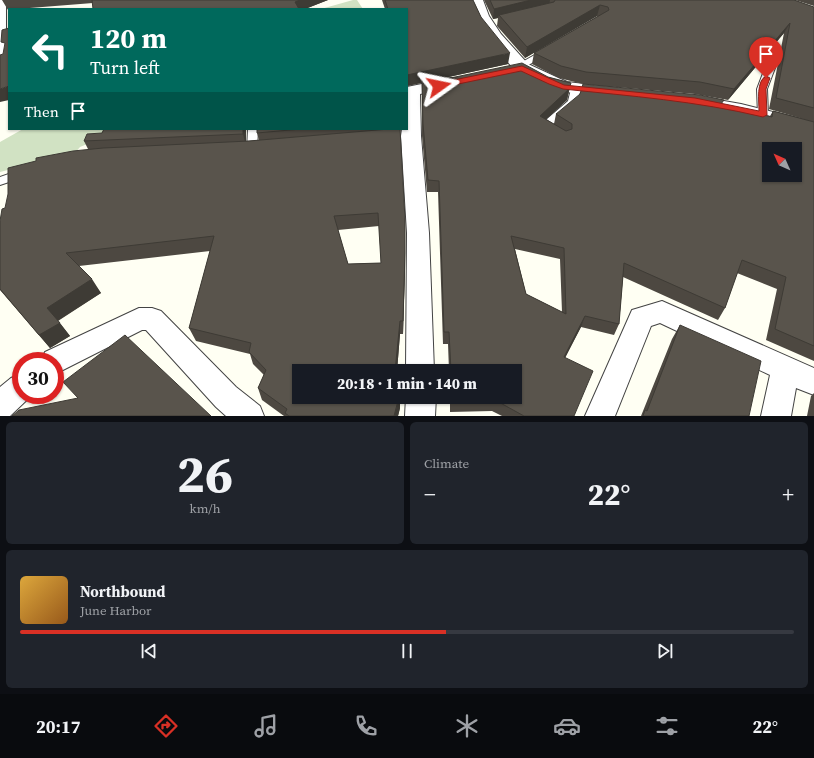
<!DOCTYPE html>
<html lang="en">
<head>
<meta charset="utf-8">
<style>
  body { margin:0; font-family:"Source Serif 4",serif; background:#20242c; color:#f1f3f6; height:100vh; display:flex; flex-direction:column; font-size:15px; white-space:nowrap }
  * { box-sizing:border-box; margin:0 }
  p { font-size:13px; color:#9ea1a6 }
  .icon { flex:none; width:22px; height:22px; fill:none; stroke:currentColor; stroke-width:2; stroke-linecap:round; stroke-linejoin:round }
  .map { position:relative; height:416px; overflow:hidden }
  .details { display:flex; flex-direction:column; gap:6px; padding:6px; background:#0d0f14; flex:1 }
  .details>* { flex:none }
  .guide { position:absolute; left:8px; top:8px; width:400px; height:122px; border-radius:0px; box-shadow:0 1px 3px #0004; background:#00695c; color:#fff; overflow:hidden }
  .needle { width:26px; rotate:315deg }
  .tools { position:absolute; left:762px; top:142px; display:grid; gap:8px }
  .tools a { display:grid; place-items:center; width:40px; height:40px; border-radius:0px; background:#171b24; box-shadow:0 1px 3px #0004; font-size:20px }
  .speed { position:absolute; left:12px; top:352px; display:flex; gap:8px; font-size:20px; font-weight:700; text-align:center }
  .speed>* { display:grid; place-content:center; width:52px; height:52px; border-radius:50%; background:#171b24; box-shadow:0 1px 3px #0004; line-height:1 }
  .speed .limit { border:6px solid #d22; background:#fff; color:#111 }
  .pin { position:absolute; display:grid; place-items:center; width:34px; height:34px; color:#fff; margin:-41px -17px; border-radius:50% 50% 50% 0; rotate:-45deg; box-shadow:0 0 4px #0007 }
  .pin .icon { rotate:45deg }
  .me { position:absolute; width:44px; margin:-22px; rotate:78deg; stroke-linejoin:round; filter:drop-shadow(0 0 3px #0008) }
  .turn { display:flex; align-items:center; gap:14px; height:84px; padding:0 16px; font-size:18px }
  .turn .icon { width:52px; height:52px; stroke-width:2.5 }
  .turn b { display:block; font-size:28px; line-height:34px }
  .then { display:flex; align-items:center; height:38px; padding:0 16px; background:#0003; gap:8px; font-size:15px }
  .big { font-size:30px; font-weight:800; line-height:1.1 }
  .details .widget { flex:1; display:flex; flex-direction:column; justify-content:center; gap:6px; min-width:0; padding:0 14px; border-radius:6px; background:#20242c }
  .details .dial { align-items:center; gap:0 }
  .dial b { font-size:52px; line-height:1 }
  .song { display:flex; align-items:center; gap:12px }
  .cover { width:48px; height:48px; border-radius:6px; background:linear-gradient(135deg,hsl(40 70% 55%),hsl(30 70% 35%)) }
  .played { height:4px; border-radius:2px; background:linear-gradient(90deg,#d93025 55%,#363941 55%) }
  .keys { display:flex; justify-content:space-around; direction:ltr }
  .heat { display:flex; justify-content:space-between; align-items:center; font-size:22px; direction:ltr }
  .details .tiles { flex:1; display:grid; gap:6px; grid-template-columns:1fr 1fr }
  .widget:last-child { grid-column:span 2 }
  .trip { position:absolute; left:292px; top:364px; width:230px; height:40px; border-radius:0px; background:#171b24; box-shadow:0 1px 3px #0004; font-weight:800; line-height:40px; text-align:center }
  .menu { display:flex; height:64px; justify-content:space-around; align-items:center; background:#090b0e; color:#9ea1a6 }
  .menu .icon { width:28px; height:28px }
  .menu .current { color:#d93025 }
  .menu b { font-size:18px; color:#f1f3f6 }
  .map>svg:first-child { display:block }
</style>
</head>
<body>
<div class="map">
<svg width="814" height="416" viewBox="0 0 814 416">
  <rect width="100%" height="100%" fill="#fffff3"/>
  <!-- cemetery -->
  <path fill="#d1e2c3" d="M353 0H357L363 9H321Z
    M23 129H123L80 147 75 153 0 172V142Z"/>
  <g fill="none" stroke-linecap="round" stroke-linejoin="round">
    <!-- lane casing -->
    <g stroke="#434343" stroke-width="2">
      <path id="lane" d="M0 0H6V60L2 63 0 62Z
        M547 48 551 51 550 53 523 68 520 69 515 66Z
        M770 65 775 68 767 89 768 115 763 118 758 115 757 89 765 68Z
        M576 86 581 89 576 104 551 126 556 130 555 132C549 134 542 132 539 127L540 125 568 101 571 89Z
        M248 129H258L257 150 252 153 247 150Z
        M23 169 27 170 29 173 27 176 0 185V177Z"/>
    </g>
    <!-- street casing -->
    <g stroke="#434343" stroke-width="2">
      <path id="street" d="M204 0H226C219 10 192 9 181 9L183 6Z
        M469 0H483L489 16 501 34 528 64 567 82 611 87 617 88 620 92 617 96 611 97 557 91 516 72 487 37 475 16Z
        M451 78 457 79 460 83 457 87 420 94 421 136 429 233 434 371H406L407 233 401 136 402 129H407V87Z
        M707 98 741 104 814 122V134L740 114 701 107 698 103 701 99Z
        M662 301 814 368V395L796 388 791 416H761L770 375 660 323 651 326 615 416H585L632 310Z
        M139 308H152L161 311 236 387 260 406 264 416H226L216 407 146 330H142L55 374V361H41L45 352Z
        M21 374V395H32L31 396 10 416H0V387L11 378Z
        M406 397H436L435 416H405Z"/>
    </g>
    <!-- lane -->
    <use href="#lane" fill="#fff" fill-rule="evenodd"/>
    <!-- street -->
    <use href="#street" fill="#fff" fill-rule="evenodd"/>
  </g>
  <!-- wall -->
  <path fill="#4d4841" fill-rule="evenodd" d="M2 0H328L305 9H92H93V3L17 9H9V10H8Z
    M382 0H473L481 17 508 64 407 86V9H385Z
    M484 0H794L814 7V122L769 109 784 33 728 100 695 94 583 84 559 78 532 64 534 53 598 16H597L525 58 497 26 498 18 493 19Z
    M795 0H814V6Z
    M548 77 571 83 567 100 546 119 554 124 556 114 722 104 770 116 773 111 814 122V361L766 340 777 289 737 273 725 308 718 320 623 277 619 324 614 335 581 327 565 357 574 416H502L492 411 450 412V397H515V371H449L448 344H443L438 192H427L422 136V84ZM515 249 560 259 562 312 526 294Z
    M104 129H246V141L259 140 257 133V129H401L400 132 405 267 403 334H400L397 371H299L400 397V408L398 416H284L262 400 258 388 264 375 253 364 250 354 196 341 189 328 210 251 79 266 101 293 58 321 70 336 50 348 0 290 5 208 88 149 84 141 102 133ZM379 226 381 263 348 264 338 230Z
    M680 325 749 416H641L672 339Z
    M814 393V416H807L811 396Z"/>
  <!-- shaded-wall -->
  <path fill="#3e3b35" d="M300 0H328L305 9H296L295 2Z
    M531 0H550L549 6 499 15 498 18 493 19 494 9Z
    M600 5 597 16 525 58 527 47Z
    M790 23 784 33 728 100 734 89Z
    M510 53 508 64 407 86V75Z
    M9 86V100L0 102V89Z
    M569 89 567 100 538 127 540 116Z
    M243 129H246V146L243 134Z
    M405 219V267L403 334V321Z
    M92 279 101 293 57 321 47 308Z
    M585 316 581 327 560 368 564 357Z
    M400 321V334L397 371H395Z
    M60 323 70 336 50 348 39 335Z
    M400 397V408L398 416H394Z"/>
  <!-- building -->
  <path fill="#59544c" stroke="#3e3b35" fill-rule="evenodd" d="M92 0H300L295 2 299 9H92H93Z
    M385 0H473L481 17 510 53 407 75V9H388Z
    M490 0H531L494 9Z
    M555 0H794L814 7V108L776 98 790 23 734 89 700 82 586 72 561 66 534 53 609 10 608 7 600 5 527 47 499 15 554 2Z
    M9 28V86L0 89V55L3 54 5 43 1 42 2 30Z
    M522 63 548 77 571 83 569 89 540 116 566 131 572 129V124L556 114 580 94 583 84 700 95 724 100 721 104 772 117 773 111 814 122V346L775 329 786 277 742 260 725 308 624 263 619 324 585 316 564 357 593 371 574 416H524L495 400 451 401V397H515V371H451L449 332H444L439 181 428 180 423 124 422 84ZM769 149H795V175H769ZM511 236 564 248 566 314 526 294Z
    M104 129H243V134L84 141 87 134 102 133Z
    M257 129H301L257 133Z
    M389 129H400L405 219V253L403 321H400L395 371H299V397H399L394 416H289L285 413 287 409 258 388 266 370 249 352 251 343 189 328 214 236 66 253 92 279 47 308 60 323 39 335 0 289V221L2 209 5 208 8 194V168L36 161V158L73 151 103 148 249 141ZM378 213 381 263 348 264 334 216Z
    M680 325 761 361 749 416H643L645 410 647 411Z
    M125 335 211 416H12L19 410 78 398 63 382Z"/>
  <!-- route -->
  <path fill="#d93025" stroke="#8d1f18" d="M522 66 564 85 695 98 759 111C759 101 756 81 766 76L770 78 766 89 767 115 763 117C697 101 630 96 563 89L549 84 521 71 439 88 435 86 439 83Z"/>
</svg>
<div class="tools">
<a><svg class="needle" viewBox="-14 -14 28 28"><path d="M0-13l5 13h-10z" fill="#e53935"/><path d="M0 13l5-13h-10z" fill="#9ea1a6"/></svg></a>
</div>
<div class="speed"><div class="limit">30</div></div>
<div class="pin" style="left:766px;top:78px;background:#d93025"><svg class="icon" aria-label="arrive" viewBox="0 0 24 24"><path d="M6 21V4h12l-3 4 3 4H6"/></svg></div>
<svg class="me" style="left:439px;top:86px" viewBox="-20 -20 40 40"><path d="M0-17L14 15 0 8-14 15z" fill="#d93025" stroke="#fff" stroke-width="4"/></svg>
<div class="trip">20:18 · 1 min · 140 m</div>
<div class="guide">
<div class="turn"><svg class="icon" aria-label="left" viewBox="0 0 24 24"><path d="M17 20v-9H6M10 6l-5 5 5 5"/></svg><div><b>120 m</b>Turn left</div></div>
<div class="then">Then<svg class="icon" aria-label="arrive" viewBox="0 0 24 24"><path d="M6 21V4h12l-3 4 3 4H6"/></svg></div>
</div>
</div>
<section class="details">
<div class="tiles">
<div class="widget dial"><b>26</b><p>km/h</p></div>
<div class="widget"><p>Climate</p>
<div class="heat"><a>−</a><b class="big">22°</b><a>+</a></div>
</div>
<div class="widget">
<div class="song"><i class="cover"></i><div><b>Northbound</b><p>June Harbor</p></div></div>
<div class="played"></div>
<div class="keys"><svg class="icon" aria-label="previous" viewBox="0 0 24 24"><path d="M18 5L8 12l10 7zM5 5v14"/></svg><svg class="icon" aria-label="pause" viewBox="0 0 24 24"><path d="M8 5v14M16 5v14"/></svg><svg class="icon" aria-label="next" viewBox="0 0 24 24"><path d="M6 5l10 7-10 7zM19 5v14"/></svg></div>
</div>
</div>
</section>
<nav class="menu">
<b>20:17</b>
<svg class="icon current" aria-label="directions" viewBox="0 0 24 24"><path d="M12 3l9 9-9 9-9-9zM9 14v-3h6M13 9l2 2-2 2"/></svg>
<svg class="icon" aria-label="music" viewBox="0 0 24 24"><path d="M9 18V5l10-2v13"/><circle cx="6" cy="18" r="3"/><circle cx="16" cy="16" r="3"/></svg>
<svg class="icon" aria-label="phone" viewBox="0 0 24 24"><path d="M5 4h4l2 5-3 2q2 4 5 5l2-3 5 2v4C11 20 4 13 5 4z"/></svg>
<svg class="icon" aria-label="climate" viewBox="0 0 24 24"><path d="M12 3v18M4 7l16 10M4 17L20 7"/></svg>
<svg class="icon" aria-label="car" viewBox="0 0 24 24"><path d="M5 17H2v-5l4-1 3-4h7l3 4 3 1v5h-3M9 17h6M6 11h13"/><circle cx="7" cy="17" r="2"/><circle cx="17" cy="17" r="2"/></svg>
<svg class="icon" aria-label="filters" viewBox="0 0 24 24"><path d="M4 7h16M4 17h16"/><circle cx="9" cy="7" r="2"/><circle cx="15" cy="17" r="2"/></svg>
<b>22°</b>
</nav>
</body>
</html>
